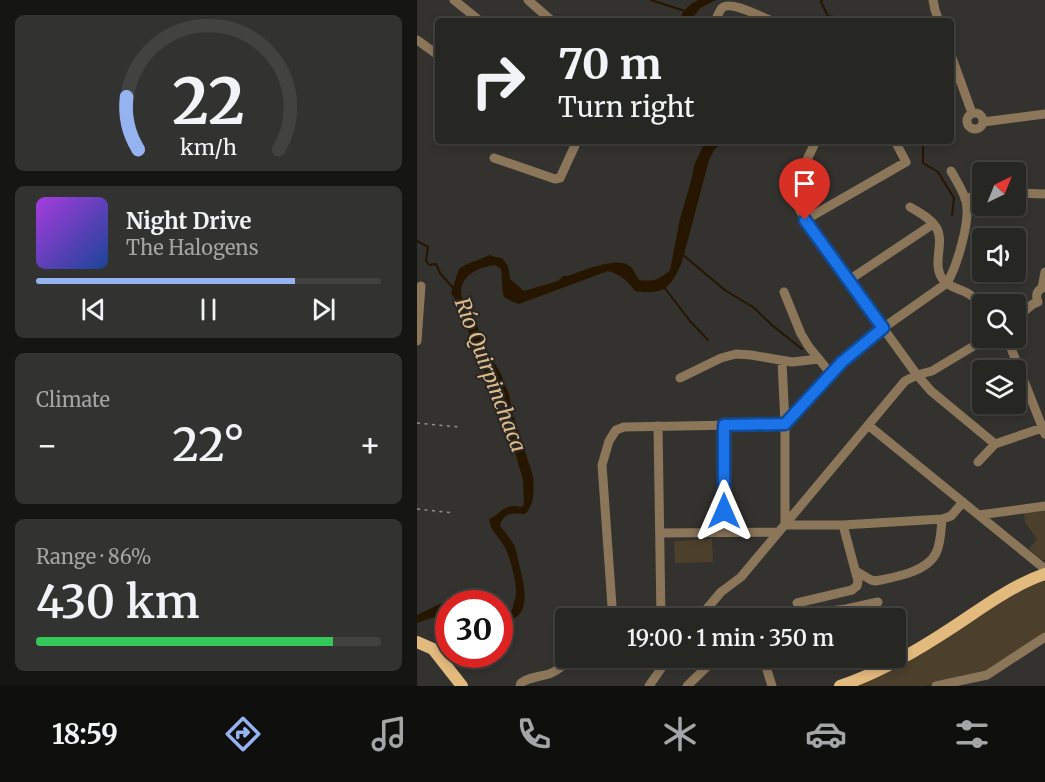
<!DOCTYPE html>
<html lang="en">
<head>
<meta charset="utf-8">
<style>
  body { margin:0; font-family:Merriweather,serif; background:#323230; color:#f1f3f6; height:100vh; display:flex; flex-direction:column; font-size:22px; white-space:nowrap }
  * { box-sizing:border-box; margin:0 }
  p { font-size:20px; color:#a4a5a6 }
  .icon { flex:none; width:33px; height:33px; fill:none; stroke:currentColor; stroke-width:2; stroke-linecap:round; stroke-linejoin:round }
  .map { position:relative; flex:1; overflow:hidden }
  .details { display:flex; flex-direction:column; gap:15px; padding:15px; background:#151513; width:417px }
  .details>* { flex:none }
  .guide { position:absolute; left:18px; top:18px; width:519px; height:126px; border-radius:6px; box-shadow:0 3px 9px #0003,0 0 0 2px #424341; background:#262623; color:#f1f3f6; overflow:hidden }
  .needle { width:39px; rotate:43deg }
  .tools { position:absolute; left:555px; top:162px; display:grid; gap:12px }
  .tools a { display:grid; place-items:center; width:54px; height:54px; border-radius:6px; background:#262623; box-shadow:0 3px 9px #0003,0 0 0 2px #424341; font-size:30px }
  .speed { position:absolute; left:18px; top:590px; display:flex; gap:12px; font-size:30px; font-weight:700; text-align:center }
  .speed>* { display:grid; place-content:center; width:78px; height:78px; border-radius:50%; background:#262623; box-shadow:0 3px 9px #0003,0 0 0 2px #424341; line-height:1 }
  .speed .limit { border:9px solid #d22; background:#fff; color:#111 }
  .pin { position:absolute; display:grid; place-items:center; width:51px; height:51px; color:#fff; margin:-62px -26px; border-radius:50% 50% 50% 0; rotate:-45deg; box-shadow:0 0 6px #0007 }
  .pin .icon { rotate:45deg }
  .me { position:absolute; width:66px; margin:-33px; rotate:0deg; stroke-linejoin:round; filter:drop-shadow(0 0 4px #0008) }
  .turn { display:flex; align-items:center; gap:21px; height:126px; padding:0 24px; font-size:27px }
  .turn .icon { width:78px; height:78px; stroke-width:2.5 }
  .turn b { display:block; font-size:42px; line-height:51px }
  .big { font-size:45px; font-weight:600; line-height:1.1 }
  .details .tile { flex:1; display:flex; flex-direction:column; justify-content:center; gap:9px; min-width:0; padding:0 21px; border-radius:9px; background:#323230 }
  .details .dial { align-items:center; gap:0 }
  .dial svg { height:156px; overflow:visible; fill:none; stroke:#424341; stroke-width:7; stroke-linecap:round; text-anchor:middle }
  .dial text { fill:#f1f3f6; stroke:none }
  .song { display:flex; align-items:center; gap:18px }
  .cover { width:72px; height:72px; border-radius:9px; background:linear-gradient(135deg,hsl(280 70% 55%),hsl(220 70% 35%)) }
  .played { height:6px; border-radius:3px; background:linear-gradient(90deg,#95b2f1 75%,#424341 75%) }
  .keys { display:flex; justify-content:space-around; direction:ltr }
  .heat { display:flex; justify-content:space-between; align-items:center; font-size:33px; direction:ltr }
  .charge { height:9px; border-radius:4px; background:linear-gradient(90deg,#34c759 86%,#424341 0) }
  .trip { position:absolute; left:138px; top:608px; width:351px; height:60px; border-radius:6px; background:#262623; box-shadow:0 3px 9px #0003,0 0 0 2px #424341; font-weight:600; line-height:60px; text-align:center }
  .menu { display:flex; height:96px; justify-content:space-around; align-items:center; background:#0f0f0e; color:#a4a5a6 }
  .menu .icon { width:42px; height:42px }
  .menu .active { color:#95b2f1 }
  .menu b { font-size:27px; color:#f1f3f6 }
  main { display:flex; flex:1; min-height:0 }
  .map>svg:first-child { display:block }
</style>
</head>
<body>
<main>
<section class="details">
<div class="tile dial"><svg viewBox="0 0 100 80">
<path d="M14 69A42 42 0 1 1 86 69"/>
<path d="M14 69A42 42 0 0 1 8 42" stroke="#95b2f1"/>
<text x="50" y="56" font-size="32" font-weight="700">22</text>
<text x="50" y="72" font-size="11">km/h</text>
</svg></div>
<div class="tile">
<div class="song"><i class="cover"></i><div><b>Night Drive</b><p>The Halogens</p></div></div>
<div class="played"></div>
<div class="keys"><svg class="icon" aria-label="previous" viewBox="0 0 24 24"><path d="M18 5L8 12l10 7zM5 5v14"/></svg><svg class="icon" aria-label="pause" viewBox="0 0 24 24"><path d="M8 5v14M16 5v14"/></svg><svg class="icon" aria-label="next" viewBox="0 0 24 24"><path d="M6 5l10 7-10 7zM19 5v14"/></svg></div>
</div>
<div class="tile"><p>Climate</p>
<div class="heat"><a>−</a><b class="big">22°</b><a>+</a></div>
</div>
<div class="tile"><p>Range · 86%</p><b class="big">430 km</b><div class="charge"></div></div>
</section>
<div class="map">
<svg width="628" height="686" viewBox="0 0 628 686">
  <rect width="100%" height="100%" fill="#33322f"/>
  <!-- green -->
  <path fill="#4c3f2c" d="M628 509V560H625L612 549 620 539 608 522 607 512Z
    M295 539 296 562 258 563 257 541Z
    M628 579V634L576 668 566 672 508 686H435L598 591Z"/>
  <!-- water -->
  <path fill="#261600" d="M281 0H299L283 8 277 16 278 21H263C264 11 273 4 281 0Z
    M290 141H306L297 150 292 160 265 262C254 287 247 296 218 291 210 280 204 275 191 271L102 304 96 302 87 297C84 288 86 279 84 269L78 265C63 267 45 274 44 291 44 296 46 302 47 307L53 311 58 319 66 344 84 374 92 395 96 414 116 476C117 489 118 505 108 514 96 513 86 512 83 526 88 532 93 538 97 545 100 552 101 561 103 568 107 584 115 617 91 620L83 615V608L93 612 96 608C96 602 99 599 99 594 100 584 94 562 90 552 86 540 73 532 72 519 85 513 87 503 104 507L107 505 106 480 85 407 61 360 52 336 50 325 46 318 40 311 38 299 34 293 42 269 48 265 73 255 78 257 85 258 91 266 93 279 107 291 141 281 146 276H151C165 271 199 257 211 265 217 268 218 275 222 280 236 282 244 279 253 270L263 219 274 181 278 163 287 144Z
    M34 602 38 603H32L31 615H23L0 623V615L25 603Z"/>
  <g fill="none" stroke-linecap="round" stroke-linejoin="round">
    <!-- stream -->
    <path stroke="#261600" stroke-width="2" d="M234 0 268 11
      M405 0 404 2 411 16 440 21
      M503 141 506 144V163L521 172 537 198 535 215
      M0 241 11 247 9 261 12 265 19 264 23 273 36 288
      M265 254 309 291 336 307 356 326 385 349
      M247 287 273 321 291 340"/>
    <!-- path -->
    <path stroke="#92918e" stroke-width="1.5" stroke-dasharray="3 4.5" stroke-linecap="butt" d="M0 423 42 427
      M0 509 37 513"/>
    <!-- minor -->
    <path stroke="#8b765a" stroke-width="9" d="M37 0 63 21
      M111 0 135 21
      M516 0 518 10 522 21
      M298 21C300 18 302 11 305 8 314 0 344 17 355 21
      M0 40 21 55
      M534 55 555 113
      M550 121a8 8 0 1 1 16 0a8 8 0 1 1-16 0Z
      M566 122 628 114
      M399 141C392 156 378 180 379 197 379 205 384 212 388 220L500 375 514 391 578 444 625 428
      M77 158 138 179 143 178 160 141
      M598 193 628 194
      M548 199 566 193
      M493 207C503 213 513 218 519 227 529 243 513 265 527 281 534 288 544 289 552 294 557 297 561 303 566 307
      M388 220 489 162 478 141
      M432 280 516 224
      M625 288 628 272
      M367 292 384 334 392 347 414 374
      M621 302C618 295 620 289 628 287
      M598 319 616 304 621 302
      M590 338 628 434
      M0 341 4 286
      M365 361 368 424 425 362 466 328 530 283C540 266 554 220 549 201 546 191 539 180 534 171
      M263 378 304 358 319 354 334 355 375 362 402 359
      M307 425V532
      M451 425 628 569
      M241 426 244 618
      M561 462 578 444
      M562 515 628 506
      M243 533 362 532
      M439 571 454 580 459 581C478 577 510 572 519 553 524 543 524 530 525 519
      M380 603 435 590 440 586 441 581 426 525
      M190 618 195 606 185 465 192 441 199 430 207 427 368 424V525H426L525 519 534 516 546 502
      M282 618 304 592 324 577 488 381 500 375 515 371 570 338
      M393 618 413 611 429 609 461 602
      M346 657 355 686
      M187 665 201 657
      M103 686 104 683C112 677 122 677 132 674 141 671 149 663 157 657
      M232 686 252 657
      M270 686 300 657
      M519 686 570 675 628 637"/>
    <!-- major -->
    <path stroke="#e3ba7e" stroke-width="12" d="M0 642 16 649 45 686
      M423 686C462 673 498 652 533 629 564 609 593 586 628 574"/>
  </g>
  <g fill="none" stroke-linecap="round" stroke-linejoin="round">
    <!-- route casing -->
    <g stroke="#114b97" stroke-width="15">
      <path id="route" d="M307 511V425L368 424 425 362 466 328 388 220"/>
    </g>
    <!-- route -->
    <use href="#route" stroke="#1a73e8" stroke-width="10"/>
  </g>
  <g text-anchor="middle" stroke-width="4.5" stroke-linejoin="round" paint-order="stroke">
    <!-- water labels -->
    <g font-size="21" font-style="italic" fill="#e0bc8a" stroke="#292825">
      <text transform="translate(73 375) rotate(69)" y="7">Río Quirpinchaca</text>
    </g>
  </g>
</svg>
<div class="tools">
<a><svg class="needle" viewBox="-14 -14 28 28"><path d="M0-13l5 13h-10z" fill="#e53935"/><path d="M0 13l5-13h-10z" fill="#a4a5a6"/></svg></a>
<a><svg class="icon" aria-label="sound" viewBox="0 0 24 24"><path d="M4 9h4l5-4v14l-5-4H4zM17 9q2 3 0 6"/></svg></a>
<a><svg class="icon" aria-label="search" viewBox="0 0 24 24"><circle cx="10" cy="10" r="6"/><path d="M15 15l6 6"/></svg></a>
<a><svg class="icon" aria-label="layers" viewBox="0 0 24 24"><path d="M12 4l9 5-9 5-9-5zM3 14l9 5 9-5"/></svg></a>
</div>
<div class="speed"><div class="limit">30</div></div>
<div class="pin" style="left:388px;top:220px;background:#d93025"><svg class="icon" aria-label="arrive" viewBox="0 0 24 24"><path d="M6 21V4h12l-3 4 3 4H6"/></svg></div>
<svg class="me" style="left:307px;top:511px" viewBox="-20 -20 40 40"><path d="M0-17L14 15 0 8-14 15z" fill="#1a73e8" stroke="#fff" stroke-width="4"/></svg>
<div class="trip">19:00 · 1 min · 350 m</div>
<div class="guide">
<div class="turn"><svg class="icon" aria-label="right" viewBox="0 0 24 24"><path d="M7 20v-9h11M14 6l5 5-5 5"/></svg><div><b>70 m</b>Turn right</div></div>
</div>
</div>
</main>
<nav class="menu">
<b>18:59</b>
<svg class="icon active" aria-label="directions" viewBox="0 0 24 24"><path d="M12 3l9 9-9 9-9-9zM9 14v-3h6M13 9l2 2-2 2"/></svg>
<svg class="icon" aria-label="music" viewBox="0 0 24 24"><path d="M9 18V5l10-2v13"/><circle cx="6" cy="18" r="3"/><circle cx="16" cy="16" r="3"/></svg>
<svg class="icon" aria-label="phone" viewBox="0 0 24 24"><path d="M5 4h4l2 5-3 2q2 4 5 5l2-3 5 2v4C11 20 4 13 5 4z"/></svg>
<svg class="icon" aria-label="climate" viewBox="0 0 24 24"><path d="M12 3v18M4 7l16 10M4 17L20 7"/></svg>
<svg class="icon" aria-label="car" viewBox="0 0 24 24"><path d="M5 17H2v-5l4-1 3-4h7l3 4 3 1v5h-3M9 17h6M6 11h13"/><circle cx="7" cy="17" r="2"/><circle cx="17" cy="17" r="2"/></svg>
<svg class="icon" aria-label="filters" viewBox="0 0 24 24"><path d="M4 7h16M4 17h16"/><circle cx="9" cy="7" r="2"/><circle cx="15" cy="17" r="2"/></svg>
</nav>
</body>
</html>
